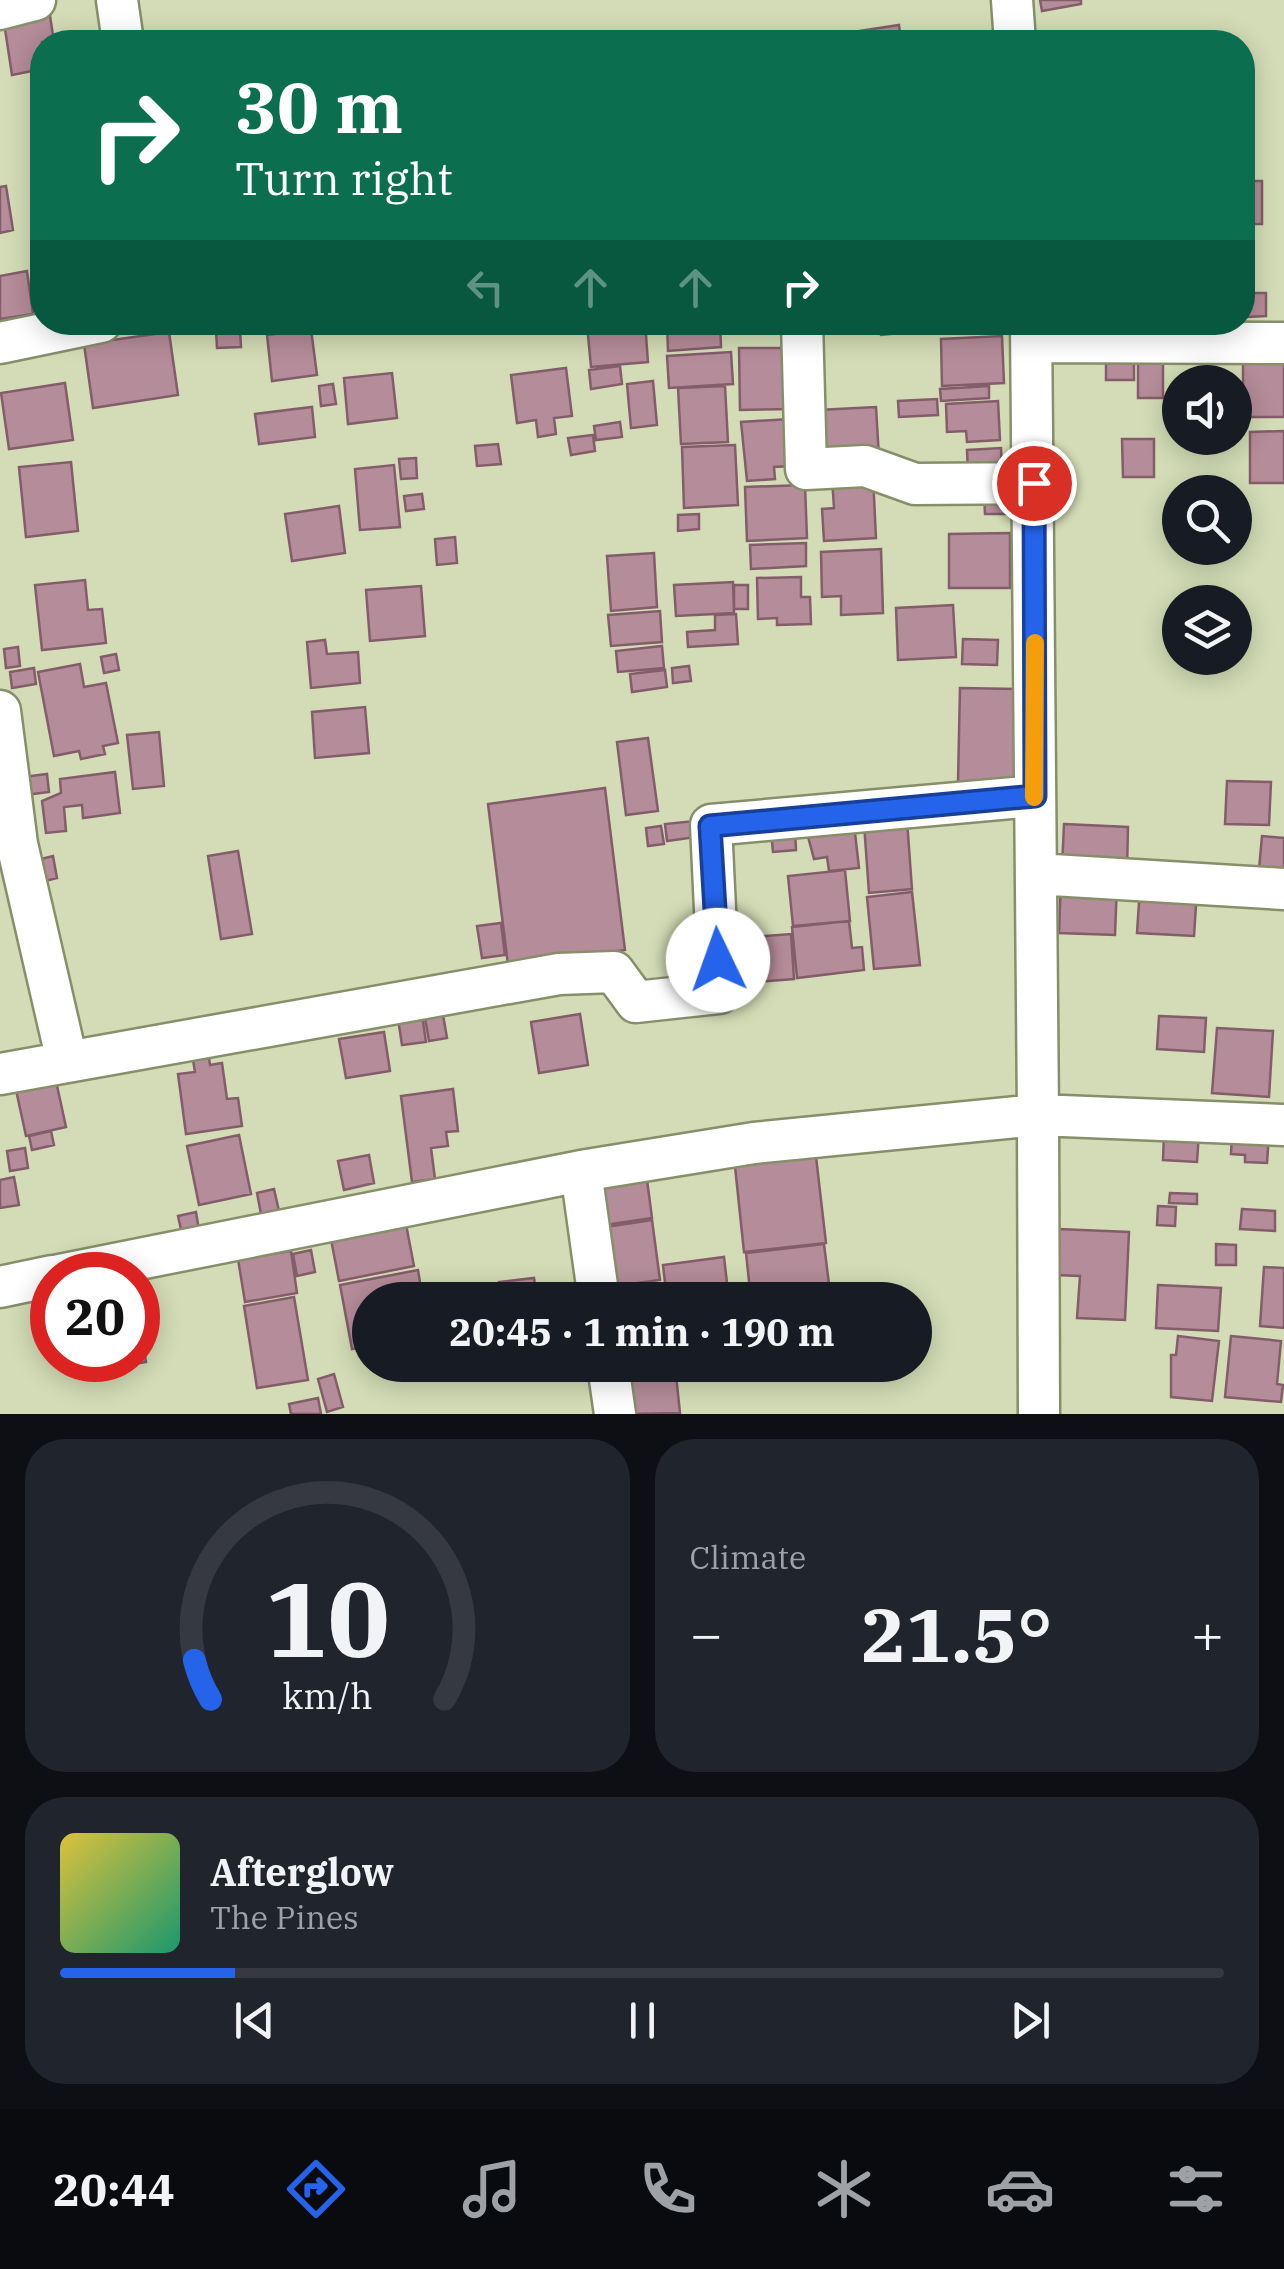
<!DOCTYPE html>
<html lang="en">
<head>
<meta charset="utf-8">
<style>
  body { margin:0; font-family:"IBM Plex Serif",serif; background:#20242c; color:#f1f3f6; height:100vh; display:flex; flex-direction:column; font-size:38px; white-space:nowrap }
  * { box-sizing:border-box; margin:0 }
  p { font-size:32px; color:#9ea1a6 }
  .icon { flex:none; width:55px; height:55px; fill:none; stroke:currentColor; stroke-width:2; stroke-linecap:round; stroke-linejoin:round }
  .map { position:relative; height:1414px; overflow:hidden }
  .sheet { display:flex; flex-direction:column; gap:25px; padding:25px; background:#0d0f14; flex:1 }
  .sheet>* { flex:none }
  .guide { position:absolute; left:30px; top:30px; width:1225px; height:305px; border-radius:40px; box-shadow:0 5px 25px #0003; background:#0b6e4f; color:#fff; overflow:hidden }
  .fabs { position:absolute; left:1162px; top:365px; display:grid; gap:20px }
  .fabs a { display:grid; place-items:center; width:90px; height:90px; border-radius:50%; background:#171b24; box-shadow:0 5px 25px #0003; font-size:50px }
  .speed { position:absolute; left:30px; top:1252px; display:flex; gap:20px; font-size:50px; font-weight:700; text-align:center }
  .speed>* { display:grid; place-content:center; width:130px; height:130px; border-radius:50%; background:#171b24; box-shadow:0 5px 25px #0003; line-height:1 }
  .speed .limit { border:15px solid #d22; background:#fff; color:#111 }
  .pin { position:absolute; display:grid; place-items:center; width:85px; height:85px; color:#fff; margin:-42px; border:5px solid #fff; border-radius:50%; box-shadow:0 2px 10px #0007 }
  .me { position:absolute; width:110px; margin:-55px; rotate:357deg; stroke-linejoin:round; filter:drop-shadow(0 0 8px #0008) }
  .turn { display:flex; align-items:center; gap:35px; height:210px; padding:0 40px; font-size:45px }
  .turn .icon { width:130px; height:130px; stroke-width:2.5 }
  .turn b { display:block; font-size:70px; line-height:85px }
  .lanes { display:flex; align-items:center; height:95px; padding:0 40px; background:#0003; justify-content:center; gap:50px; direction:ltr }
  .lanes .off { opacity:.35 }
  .big { font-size:75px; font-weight:700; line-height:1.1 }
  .sheet .tile { flex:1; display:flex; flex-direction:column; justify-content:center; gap:15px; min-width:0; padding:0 35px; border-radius:40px; background:#20242c }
  .sheet .dial { align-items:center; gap:0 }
  .dial svg { height:260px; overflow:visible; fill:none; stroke:#363941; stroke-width:7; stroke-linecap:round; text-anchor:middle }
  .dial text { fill:#f1f3f6; stroke:none }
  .song { display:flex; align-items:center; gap:30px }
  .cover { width:120px; height:120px; border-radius:15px; background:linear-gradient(135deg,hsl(50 70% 55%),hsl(160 70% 35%)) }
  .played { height:10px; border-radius:5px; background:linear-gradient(90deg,#2563eb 15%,#363941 15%) }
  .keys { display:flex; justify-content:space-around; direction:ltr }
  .heat { display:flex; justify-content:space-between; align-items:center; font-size:55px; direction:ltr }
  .sheet .tiles { flex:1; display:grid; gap:25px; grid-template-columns:1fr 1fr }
  .tile:last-child { grid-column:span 2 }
  .trip { position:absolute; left:352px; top:1282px; width:580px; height:100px; border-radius:50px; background:#171b24; box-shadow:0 5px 25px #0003; font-weight:700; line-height:100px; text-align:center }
  .tab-bar { display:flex; height:160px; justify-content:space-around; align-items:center; background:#090b0e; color:#9ea1a6 }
  .tab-bar .icon { width:70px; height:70px }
  .tab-bar .on { color:#2563eb }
  .tab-bar b { font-size:45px; color:#f1f3f6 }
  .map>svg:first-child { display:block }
</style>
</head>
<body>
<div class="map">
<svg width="1284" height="1414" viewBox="0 0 1284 1414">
  <rect width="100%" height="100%" fill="#d3dcb6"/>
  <!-- building -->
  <path fill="#b58c99" stroke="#835d69" stroke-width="2.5" d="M1040 0H1081V4L1042 11Z
    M49 9 54 42H42V69L12 75 3 16Z
    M899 25 901 42H847L846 33Z
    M1242 181H1262V224H1242Z
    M6 186 13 230 0 233V187Z
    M27 271 33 314 0 319V276Z
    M1247 293H1266V316L1247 317Z
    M645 322 648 362 591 367 587 325Z
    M667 322H720L721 347 668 351Z
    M880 322H940L941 329 881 335Z
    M240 329 241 347 217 348 216 331Z
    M311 329 317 375 272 381 267 335Z
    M169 332 178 395 93 408 84 344Z
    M1002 336 1004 383 942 386 941 339Z
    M1138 344 1163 345V398H1138Z
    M1106 345H1134V380H1106Z
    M739 348H794L795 409 740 410Z
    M731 352 733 384 669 388 667 356Z
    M1243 360H1284V417H1243Z
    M620 366 622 384 591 389 589 370Z
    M566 368 572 416 554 418 556 434 538 437 536 420 517 423 511 375Z
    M392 373 397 418 348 424 344 378Z
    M653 381 657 425 631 428 627 384Z
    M65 383 73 440 9 449 1 393Z
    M333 384 336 404 321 406 319 386Z
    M725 386 728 442 681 444 678 388Z
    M989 386V398L941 401 940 389Z
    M937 399 938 415 899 417 898 401Z
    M998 401 1000 440 967 442 966 431 947 432 946 404Z
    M312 407 315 437 259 444 255 414Z
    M876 407 879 457 821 460 818 410Z
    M789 419 791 466 774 467 775 479 747 481 741 422Z
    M620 422 622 437 596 440 594 426Z
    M1284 431V483H1250V432Z
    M593 435 595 451 571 455 568 438Z
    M1122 439H1154V477H1123Z
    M498 444 501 464 477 466 475 446Z
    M735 445 738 505 684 508 682 447Z
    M1001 448 1002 474 968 475 967 450Z
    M416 458 417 478 401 479 399 459Z
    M71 462 78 531 26 537 19 467Z
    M394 465 400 527 360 530 355 469Z
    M873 476 876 538 824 541 822 509 834 508 832 478Z
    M805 485 807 538 747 541 745 487Z
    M422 494 424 509 406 511 404 496Z
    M1012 494V514H985L984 495Z
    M339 506 345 553 292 561 285 514Z
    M699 514V529L678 531V515Z
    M1010 533V588H949V534Z
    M455 537 457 563 437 565 435 539Z
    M806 543V566L751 569 750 545Z
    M881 549 883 613 841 615V596L822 597 821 552Z
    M654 553 657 607 611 611 607 556Z
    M801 577V597H810L811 624 777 625V618L758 619 757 578Z
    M85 580 88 610 102 609 106 643 42 650 35 585Z
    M733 582 734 613 676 616 674 585Z
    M734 585H748V609H734Z
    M421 586 425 636 370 641 366 590Z
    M953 605 956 657 898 660 896 608Z
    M660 611 662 642 611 646 608 615Z
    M736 614 738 644 688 647 687 632 715 630V615Z
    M963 639 998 640 997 665 962 664Z
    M325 640 327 654 358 652 360 683 311 688 307 642Z
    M662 646 664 668 618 672 616 651Z
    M18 647 20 666 6 668 4 649Z
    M116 654 119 670 104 673 101 657Z
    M80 664 84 687 106 683 118 743 103 746 105 754 81 759 79 751 54 756 38 672Z
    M689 666 691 681 673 683 672 668Z
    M34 668 36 684 12 688 10 672Z
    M665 670 667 687 632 692 630 674Z
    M960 688 1017 689 1015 783 958 782Z
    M365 707 369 753 315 758 312 712Z
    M159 732 164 786 133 789 127 735Z
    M648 738 658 811 626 815 617 742Z
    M115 772 120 813 83 818 82 805 64 807 66 831 46 833 42 801 61 793 60 779Z
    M47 774 49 792 25 795 23 777Z
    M1227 781 1271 782 1269 825 1225 824Z
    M605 788 625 950 508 965 488 804Z
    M907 820 912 889 869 893 864 824Z
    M694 821 696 837 667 841 665 824Z
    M854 824 859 868 829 871 827 857 814 859 806 829Z
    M1064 824 1128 827 1127 870 1062 868Z
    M661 826 664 844 648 846 646 828Z
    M795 830 796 850 773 852 771 832Z
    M1262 836 1284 838V884L1258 881Z
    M238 851 252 934 221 939 208 856Z
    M53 856 57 878 37 883 33 861Z
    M845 870 850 921 793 926 788 876Z
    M1061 880 1117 883 1115 935 1059 933Z
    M1140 887 1197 890 1194 936 1137 933Z
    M912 892 920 965 874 969 867 897Z
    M849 921 852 948 862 947 864 970 797 978 792 927Z
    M501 923 505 955 482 958 477 926Z
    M791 934 794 979 727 984 724 939Z
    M421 1008 426 1042 402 1045 397 1012Z
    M442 1009 447 1038 429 1041 424 1012Z
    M580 1014 588 1065 539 1073 531 1022Z
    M1159 1016 1206 1018 1204 1052 1157 1049Z
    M1217 1028 1273 1031 1269 1097 1212 1093Z
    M384 1032 390 1071 346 1078 339 1039Z
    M209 1058 210 1065 222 1063 227 1099 238 1098 242 1126 186 1134 178 1074 195 1072 193 1060Z
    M56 1081 66 1127 26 1136 16 1090Z
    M453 1089 458 1131 446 1132 448 1146 431 1148 435 1179 412 1182 401 1096Z
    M51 1131 54 1145 32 1150 29 1136Z
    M1164 1131 1199 1133 1197 1162 1163 1160Z
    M1232 1133 1269 1135 1267 1163 1245 1162V1155L1231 1154Z
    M239 1135 251 1194 199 1205 187 1146Z
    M25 1148 28 1168 10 1171 7 1151Z
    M815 1148 826 1243 744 1252 734 1157Z
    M369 1155 374 1183 344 1190 338 1161Z
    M646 1172 652 1218 598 1226 592 1179Z
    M14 1177 19 1205 0 1208V1180Z
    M274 1189 279 1211 261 1214 257 1193Z
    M1170 1193 1197 1194V1204L1169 1203Z
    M1158 1206 1176 1207 1175 1226 1157 1225Z
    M1242 1209 1275 1211V1231L1240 1229Z
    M196 1212 199 1230 182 1234 178 1216Z
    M404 1214 414 1266 339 1281 329 1229Z
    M652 1220 660 1280 607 1287 599 1228Z
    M1058 1229 1129 1232 1125 1320 1077 1318 1080 1276 1055 1275Z
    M824 1244 831 1300H751L746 1253Z
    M1216 1244 1236 1245V1265H1216Z
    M311 1250 315 1272 297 1276 293 1254Z
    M291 1251 297 1293 245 1302 238 1259Z
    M724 1257 729 1300H667L663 1265Z
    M1264 1267 1284 1268V1328L1260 1326Z
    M418 1270 423 1300H370V1346L352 1349 340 1285Z
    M534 1278 537 1298 502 1300 499 1282Z
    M1158 1285 1221 1288 1218 1331 1156 1328Z
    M294 1297 308 1380 257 1388 244 1306Z
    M138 1313 146 1362 99 1370 97 1360H138Z
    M1178 1336 1219 1341 1212 1401 1171 1397V1355H1176Z
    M1231 1336 1281 1341 1277 1384 1283 1385 1281 1402 1225 1397Z
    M618 1365H675L680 1413 624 1414Z
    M334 1374 343 1407 327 1412 318 1379Z
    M318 1398 321 1414H291L289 1404Z"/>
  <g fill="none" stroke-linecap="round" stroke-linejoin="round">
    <!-- minor casing -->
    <g stroke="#868f6a" stroke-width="45">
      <path id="minor" d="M117 0 123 42
        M1012 0 1015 42
        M0 9 35 0
        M802 322 806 469 865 466 915 484 1034 483
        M1032 342 1284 343
        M0 343 101 322
        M0 711 17 844 67 1061
        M1036 874 1284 889
        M0 1074 559 974 614 972 636 1002 719 993 711 825 1035 796
        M581 1171 599 1300
        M59 1275 581 1171 754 1143 1038 1115 1031 322
        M0 1287 52 1276
        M608 1365 615 1414
        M1039 1414 1038 1115 1284 1125"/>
    </g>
    <!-- minor -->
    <use href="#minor" stroke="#fff" stroke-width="40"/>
  </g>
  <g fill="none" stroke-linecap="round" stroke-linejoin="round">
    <!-- route casing -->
    <g stroke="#184099" stroke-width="25">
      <path id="route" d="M718 960 710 826 1035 796 1034 483"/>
    </g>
    <!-- route -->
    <use href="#route" stroke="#2563eb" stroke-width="18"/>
    <!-- slow -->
    <path stroke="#f59e0b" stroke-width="18" d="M1034 797 1035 643"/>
  </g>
</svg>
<div class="fabs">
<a><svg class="icon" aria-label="sound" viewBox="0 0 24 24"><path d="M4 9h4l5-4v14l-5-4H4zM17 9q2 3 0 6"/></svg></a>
<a><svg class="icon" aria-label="search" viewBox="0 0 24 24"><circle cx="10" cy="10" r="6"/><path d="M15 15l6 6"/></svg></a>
<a><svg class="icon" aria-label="layers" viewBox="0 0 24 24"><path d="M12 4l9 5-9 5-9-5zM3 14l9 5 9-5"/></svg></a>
</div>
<div class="speed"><div class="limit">20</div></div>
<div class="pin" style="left:1034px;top:483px;background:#d93025"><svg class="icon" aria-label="arrive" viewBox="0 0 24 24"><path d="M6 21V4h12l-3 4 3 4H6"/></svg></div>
<svg class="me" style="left:718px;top:960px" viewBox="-20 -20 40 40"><circle r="19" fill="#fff"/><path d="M0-13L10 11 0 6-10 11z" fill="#2563eb"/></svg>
<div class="trip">20:45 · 1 min · 190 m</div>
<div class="guide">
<div class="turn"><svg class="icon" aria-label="right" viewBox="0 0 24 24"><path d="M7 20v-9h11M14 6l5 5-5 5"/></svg><div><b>30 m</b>Turn right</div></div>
<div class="lanes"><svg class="icon off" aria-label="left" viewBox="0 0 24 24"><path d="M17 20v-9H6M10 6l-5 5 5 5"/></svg><svg class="icon off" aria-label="ahead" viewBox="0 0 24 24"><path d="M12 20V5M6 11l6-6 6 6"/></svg><svg class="icon off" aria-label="ahead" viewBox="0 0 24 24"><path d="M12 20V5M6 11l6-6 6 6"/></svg><svg class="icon" aria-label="right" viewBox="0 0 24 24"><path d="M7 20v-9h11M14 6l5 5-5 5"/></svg></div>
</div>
</div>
<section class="sheet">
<div class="tiles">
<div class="tile dial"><svg viewBox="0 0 100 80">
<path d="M14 69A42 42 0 1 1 86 69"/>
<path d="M14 69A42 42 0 0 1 9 57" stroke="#2563eb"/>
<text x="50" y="56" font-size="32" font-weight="700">10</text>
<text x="50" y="72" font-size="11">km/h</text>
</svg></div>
<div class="tile"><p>Climate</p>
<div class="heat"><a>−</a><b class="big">21.5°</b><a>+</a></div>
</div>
<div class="tile">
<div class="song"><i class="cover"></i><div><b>Afterglow</b><p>The Pines</p></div></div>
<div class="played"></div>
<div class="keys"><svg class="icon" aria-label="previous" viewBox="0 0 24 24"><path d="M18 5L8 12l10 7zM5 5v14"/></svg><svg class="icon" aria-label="pause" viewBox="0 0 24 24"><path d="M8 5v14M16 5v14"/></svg><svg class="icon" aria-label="next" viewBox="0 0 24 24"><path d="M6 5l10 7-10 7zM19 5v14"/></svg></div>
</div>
</div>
</section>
<nav class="tab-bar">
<b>20:44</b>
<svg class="icon on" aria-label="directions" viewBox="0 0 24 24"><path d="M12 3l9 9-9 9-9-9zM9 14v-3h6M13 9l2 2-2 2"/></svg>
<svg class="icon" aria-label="music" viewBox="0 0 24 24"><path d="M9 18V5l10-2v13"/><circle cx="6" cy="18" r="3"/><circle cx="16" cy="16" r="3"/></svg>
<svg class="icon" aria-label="phone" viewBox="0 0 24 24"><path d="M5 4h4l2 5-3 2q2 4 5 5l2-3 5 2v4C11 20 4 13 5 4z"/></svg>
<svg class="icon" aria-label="climate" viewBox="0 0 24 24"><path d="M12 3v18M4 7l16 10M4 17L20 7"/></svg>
<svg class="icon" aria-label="car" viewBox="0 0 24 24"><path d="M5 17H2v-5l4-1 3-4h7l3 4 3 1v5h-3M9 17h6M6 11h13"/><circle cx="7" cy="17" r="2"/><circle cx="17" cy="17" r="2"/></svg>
<svg class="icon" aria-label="filters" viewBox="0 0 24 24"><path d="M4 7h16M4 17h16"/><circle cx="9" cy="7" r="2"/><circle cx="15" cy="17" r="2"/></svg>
</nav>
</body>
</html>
